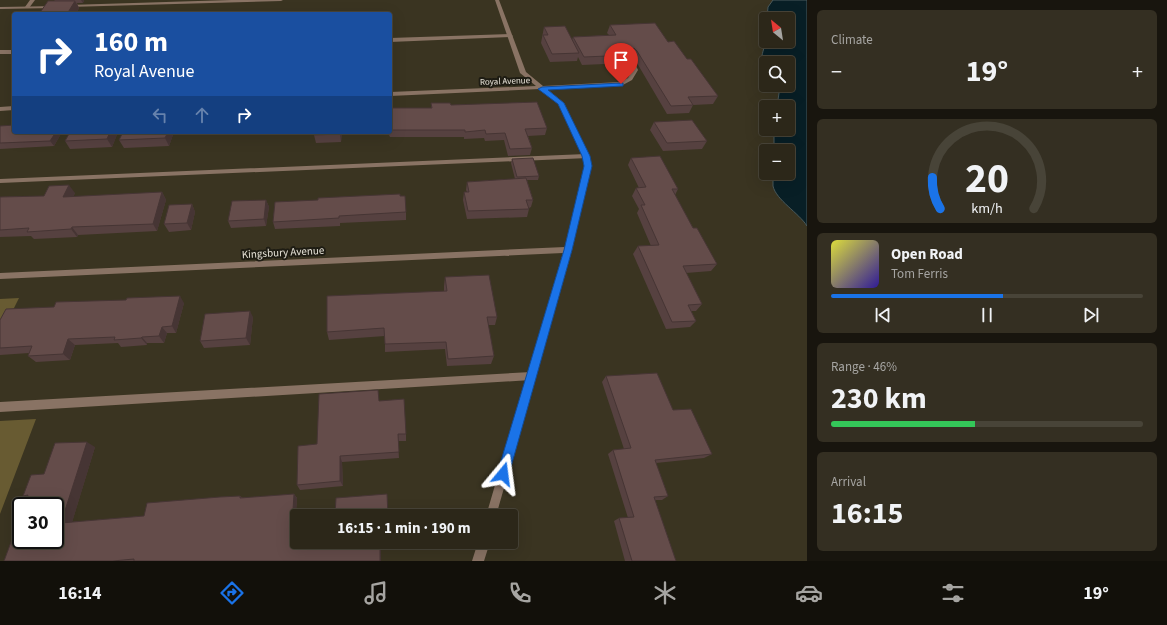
<!DOCTYPE html>
<html lang="en">
<head>
<meta charset="utf-8">
<style>
  body { margin:0; font-family:"Source Sans 3",sans-serif; background:#342f22; color:#f1f3f6; height:100vh; display:flex; flex-direction:column; font-size:15px; white-space:nowrap }
  * { box-sizing:border-box; margin:0 }
  p { font-size:13px; color:#a6a5a2 }
  .icon { flex:none; width:22px; height:22px; fill:none; stroke:currentColor; stroke-width:2; stroke-linecap:round; stroke-linejoin:round }
  .map { position:relative; flex:1; overflow:hidden }
  .details { display:flex; flex-direction:column; gap:10px; padding:10px; background:#18150e; width:360px }
  .details>* { flex:none }
  .guide { position:absolute; left:12px; top:12px; width:380px; height:122px; border-radius:4px; box-shadow:0 4px 16px #0002,0 0 0 1px #484438; background:#1a4fa0; color:#fff; overflow:hidden }
  .needle { width:26px; rotate:330deg }
  .buttons { position:absolute; left:759px; top:12px; display:grid; gap:8px }
  .buttons a { display:grid; place-items:center; width:36px; height:36px; border-radius:4px; background:#2c2719; box-shadow:0 4px 16px #0002,0 0 0 1px #484438; font-size:20px }
  .speed { position:absolute; left:12px; top:497px; display:flex; gap:8px; font-size:20px; font-weight:700; text-align:center }
  .speed>* { display:grid; place-content:center; width:52px; height:52px; border-radius:50%; background:#2c2719; box-shadow:0 4px 16px #0002,0 0 0 1px #484438; line-height:1 }
  .speed .limit { border:2px solid #111; border-radius:6px; background:#fff; color:#111 }
  .pin { position:absolute; display:grid; place-items:center; width:34px; height:34px; color:#fff; margin:-41px -17px; border-radius:50% 50% 50% 0; rotate:-45deg; box-shadow:0 0 4px #0007 }
  .pin .icon { rotate:45deg }
  .me { position:absolute; width:44px; margin:-22px; rotate:16deg; stroke-linejoin:round; filter:drop-shadow(0 0 3px #0008) }
  .turn { display:flex; align-items:center; gap:14px; height:84px; padding:0 16px; font-size:18px }
  .turn .icon { width:52px; height:52px; stroke-width:2.5 }
  .turn b { display:block; font-size:28px; line-height:34px }
  .lanes { display:flex; align-items:center; height:38px; padding:0 16px; background:#0003; justify-content:center; gap:20px; direction:ltr }
  .lanes .off { opacity:.35 }
  .big { font-size:30px; font-weight:700; line-height:1.1 }
  .details .card { flex:1; display:flex; flex-direction:column; justify-content:center; gap:6px; min-width:0; padding:0 14px; border-radius:6px; background:#342f22 }
  .details .dial { align-items:center; gap:0 }
  .dial svg { height:104px; overflow:visible; fill:none; stroke:#484438; stroke-width:7; stroke-linecap:round; text-anchor:middle }
  .dial text { fill:#f1f3f6; stroke:none }
  .song { display:flex; align-items:center; gap:12px }
  .cover { width:48px; height:48px; border-radius:6px; background:linear-gradient(135deg,hsl(60 70% 55%),hsl(250 70% 35%)) }
  .played { height:4px; border-radius:2px; background:linear-gradient(90deg,#1a73e8 55%,#484438 55%) }
  .keys { display:flex; justify-content:space-around; direction:ltr }
  .heat { display:flex; justify-content:space-between; align-items:center; font-size:22px; direction:ltr }
  .charge { height:6px; border-radius:3px; background:linear-gradient(90deg,#34c759 46%,#484438 0) }
  .trip { position:absolute; left:290px; top:509px; width:228px; height:40px; border-radius:4px; background:#2c2719; box-shadow:0 4px 16px #0002,0 0 0 1px #484438; font-weight:700; line-height:40px; text-align:center }
  .menu { display:flex; height:64px; justify-content:space-around; align-items:center; background:#12100a; color:#a6a5a2 }
  .menu .icon { width:28px; height:28px }
  .menu .current { color:#1a73e8 }
  .menu b { font-size:18px; color:#f1f3f6 }
  main { display:flex; flex:1; min-height:0 }
  .map>svg:first-child { display:block }
</style>
</head>
<body>
<main>
<div class="map">
<svg width="807" height="561" viewBox="0 0 807 561">
  <rect width="100%" height="100%" fill="#3a3421"/>
  <!-- green -->
  <path fill="#685b32" d="M19 298 0 336V299Z
    M36 419 0 514V421Z"/>
  <!-- water -->
  <path fill="#081f26" stroke="#4b5a5c" d="M773 0H807V226C799 213 776 200 773 186 773 182 773 177 773 173H788V151H774V129H788V107H777L779 93 770 85H788V63H766V79C757 67 762 55 766 41H788V19H767L768 7Z"/>
  <g fill="none" stroke-linecap="round" stroke-linejoin="round">
    <!-- lane -->
    <path fill="#897364" fill-rule="evenodd" d="M30 0H35L29 8H25V7Z
      M510 34 513 36 512 37 390 42V38Z
      M0 50H14V54H0Z
      M586 154 589 156 588 158 0 183V179Z
      M531 372 534 373 536 376 534 379 531 380 0 412V402Z"/>
    <!-- street -->
    <path fill="#897364" fill-rule="evenodd" d="M231 0H283L281 1 68 7 66 6 68 5Z
      M495 0H499L526 72 543 86 620 82 628 78 632 70 627 59 630 57 633 59 638 70 632 80 621 86 547 89 564 103 589 156 591 166 572 250 496 516H486L563 253 0 279V273L565 247 585 166 583 156 558 104 540 89 390 96V92L536 86 520 73Z
      M57 6V8H55L0 9V7Z
      M14 106V110L0 111V107Z
      M478 542H490L484 561H472Z"/>
  </g>
  <!-- wall -->
  <path fill="#564140" d="M54 0H84L83 3H77L79 8 76 14H39L55 1Z
    M610 25 668 42 687 59 718 96 713 104 693 105 689 113 667 114 634 58 631 56 629 57 627 63 582 65 578 57 577 61 550 62 541 43 544 27 572 40 573 37 609 35 607 33Z
    M431 103 451 105 547 128 545 135 528 136 532 148 530 155 508 156 504 140 485 141 484 138 464 139V137H390L389 135H379V132H390V108H431Z
    M654 122 707 141 702 149 663 151 650 130Z
    M0 126 62 132 54 146 0 149Z
    M70 132H118L112 147 70 149 65 141Z
    M174 132 169 146 124 148 119 140Z
    M315 132H342L341 142 316 143 314 135Z
    M631 158 678 189 675 195 693 228 717 264 711 271 686 273 702 304 696 311H691L696 321 690 327 666 329 633 254 638 246H651L637 213 639 209 632 196 636 188H639L628 165Z
    M512 159 539 176 538 180H527L533 200 531 207 529 208V209L527 217 467 219 463 200 464 192H467L466 190 467 182 515 179 511 163Z
    M162 192 166 200 157 231 78 235 77 237 34 239 31 236 0 237V197L44 196 75 193 73 197Z
    M266 200 269 207 266 226 231 228 228 221Z
    M275 202 406 212V220L340 223V226L275 229 273 222Z
    M192 204 195 212 191 230 169 232 164 224Z
    M445 277 497 317 495 325H488L494 356 491 364 447 366 445 349 385 352V336L329 340 327 332 444 291V286Z
    M184 303 176 333H167L164 343H147V345L121 347 118 343 75 345 70 360 36 362 28 356 29 353 0 355V320L54 307Z
    M253 317 250 345 204 348 200 341Z
    M606 376 673 410 712 454 704 458 656 463 668 496 662 500H655L676 561H625L614 521 619 518H628L608 454 613 450 624 449 602 382Z
    M379 401 406 434V441H398L399 458 342 462 343 486 300 490 297 485 317 444Z
    M95 447 72 522 144 516 240 496 243 498 294 494 297 498 295 526 380 542 381 561H4L28 497 23 496 44 474Z"/>
  <!-- shaded-wall -->
  <path fill="#463534" d="M81 0H84L83 3Z
    M75 1 79 8 76 14H67Z
    M634 48 631 56 629 57 630 55 629 51Z
    M56 132H62L54 146 50 141Z
    M110 132H118L112 147 107 139Z
    M168 132H174L169 146 165 138Z
    M341 132H342L341 142 340 134Z
    M69 185 75 193 69 205 63 197Z
    M162 192 166 200 157 231 153 224Z
    M266 200 269 207 266 226 264 219Z
    M192 204 195 212 191 230 187 223Z
    M72 227 78 235 77 237 71 229Z
    M180 296 184 303 176 333 172 326Z
    M250 311 253 317 250 345 246 338Z
    M162 327 167 333 164 343 159 336Z
    M142 337 147 343V345L141 338Z
    M68 339 75 345 70 360 63 354Z
    M87 442 95 447 71 526 61 523Z
    M340 456 342 462 343 486 340 481Z
    M294 494 297 498 295 529 292 526Z
    M380 542 381 561H380Z"/>
  <!-- building -->
  <path fill="#644c4a" stroke="#463534" d="M48 1H75L67 14H39Z
    M655 23 668 42 674 41 687 59H691L718 96 688 97 693 105 671 106 637 51 634 48 629 51 630 55 584 57 573 37 616 35 610 25Z
    M565 26 579 53 552 54 543 35H548L544 27Z
    M537 102 547 128 525 129 532 148 510 149 505 133 486 134 485 130 465 132V130H390V108H432L431 103H450L451 105Z
    M692 120 707 141 667 143 654 122Z
    M14 125V132H56L50 141 0 143V126Z
    M70 132H110L107 139 65 141Z
    M123 132H168L165 138 119 140Z
    M315 132H341L340 134 314 135Z
    M660 156 678 189H672L693 228H697L717 264 683 266 702 304 688 305 696 321 672 322 638 246 659 245 641 205H645L636 188 646 187 631 158Z
    M533 158 539 176 517 177 512 159Z
    M526 178 533 200H526L529 209 468 211 464 192H469L467 182Z
    M69 185 63 197 162 192 153 224 72 227 71 229 27 232 29 228 0 230V197L44 196 49 186Z
    M400 194V196H405L406 212 339 216V218L273 222 275 202 318 200V198Z
    M266 200 264 219 228 221 232 201Z
    M192 204 187 223 164 224 169 205Z
    M489 275 497 317H487L494 356 448 359 446 342 385 344 384 328 327 332V296L447 291 445 277Z
    M180 296 172 326 162 327 159 336 142 337 141 338 114 340 115 337 68 339 63 354 28 356 32 346 0 348V320L6 309 54 307 56 302 126 300 127 298Z
    M250 311 246 338 200 341 205 314Z
    M657 373 673 410 691 409 712 454 655 460 668 496 654 497 676 561H632L619 518 634 517 613 450 631 448 606 376Z
    M378 390 379 401 404 399 406 434H398L399 452 340 456V481L297 485 298 446 317 444 319 394Z
    M87 442 61 523 144 516 147 503 220 497 240 496V498L294 494 292 526H297V542H380V561H134V559L113 561H4L21 515V540H55V506H24L28 495 23 496 31 475 44 474 55 443Z
    M387 494 388 516H335L336 498Z"/>
  <!-- route -->
  <path fill="#1a73e8" stroke="#114b97" d="M621 83H623V86L548 90 564 103 590 156 592 166 572 250 509 474 507 478 503 480 499 478 497 474 564 250 584 166 582 156 558 104 538 89 542 87Z"/>
  <g text-anchor="middle" stroke-width="4" stroke-linejoin="round" paint-order="stroke">
    <!-- far-street labels -->
    <g font-size="9" fill="#e8e4d9" stroke="#1e1c13">
      <text transform="translate(505 81) rotate(-2)" y="3">Royal Avenue</text>
    </g>
    <!-- street labels -->
    <g font-size="11" fill="#e8e4d9" stroke="#1e1c13">
      <text transform="translate(283 252) rotate(-3)" y="4">Kingsbury Avenue</text>
    </g>
  </g>
</svg>
<div class="buttons">
<a><svg class="needle" viewBox="-14 -14 28 28"><path d="M0-13l5 13h-10z" fill="#e53935"/><path d="M0 13l5-13h-10z" fill="#a6a5a2"/></svg></a>
<a><svg class="icon" aria-label="search" viewBox="0 0 24 24"><circle cx="10" cy="10" r="6"/><path d="M15 15l6 6"/></svg></a>
<a>+</a>
<a>−</a>
</div>
<div class="speed"><div class="limit">30</div></div>
<div class="pin" style="left:621px;top:84px;background:#d93025"><svg class="icon" aria-label="arrive" viewBox="0 0 24 24"><path d="M6 21V4h12l-3 4 3 4H6"/></svg></div>
<svg class="me" style="left:503px;top:474px" viewBox="-20 -20 40 40"><path d="M0-17L14 15 0 8-14 15z" fill="#1a73e8" stroke="#fff" stroke-width="4"/></svg>
<div class="trip">16:15 · 1 min · 190 m</div>
<div class="guide">
<div class="turn"><svg class="icon" aria-label="right" viewBox="0 0 24 24"><path d="M7 20v-9h11M14 6l5 5-5 5"/></svg><div><b>160 m</b>Royal Avenue</div></div>
<div class="lanes"><svg class="icon off" aria-label="left" viewBox="0 0 24 24"><path d="M17 20v-9H6M10 6l-5 5 5 5"/></svg><svg class="icon off" aria-label="ahead" viewBox="0 0 24 24"><path d="M12 20V5M6 11l6-6 6 6"/></svg><svg class="icon" aria-label="right" viewBox="0 0 24 24"><path d="M7 20v-9h11M14 6l5 5-5 5"/></svg></div>
</div>
</div>
<section class="details">
<div class="card"><p>Climate</p>
<div class="heat"><a>−</a><b class="big">19°</b><a>+</a></div>
</div>
<div class="card dial"><svg viewBox="0 0 100 80">
<path d="M14 69A42 42 0 1 1 86 69"/>
<path d="M14 69A42 42 0 0 1 8 45" stroke="#1a73e8"/>
<text x="50" y="56" font-size="32" font-weight="700">20</text>
<text x="50" y="72" font-size="11">km/h</text>
</svg></div>
<div class="card">
<div class="song"><i class="cover"></i><div><b>Open Road</b><p>Tom Ferris</p></div></div>
<div class="played"></div>
<div class="keys"><svg class="icon" aria-label="previous" viewBox="0 0 24 24"><path d="M18 5L8 12l10 7zM5 5v14"/></svg><svg class="icon" aria-label="pause" viewBox="0 0 24 24"><path d="M8 5v14M16 5v14"/></svg><svg class="icon" aria-label="next" viewBox="0 0 24 24"><path d="M6 5l10 7-10 7zM19 5v14"/></svg></div>
</div>
<div class="card"><p>Range · 46%</p><b class="big">230 km</b><div class="charge"></div></div>
<div class="card"><p>Arrival</p><b class="big">16:15</b></div>
</section>
</main>
<nav class="menu">
<b>16:14</b>
<svg class="icon current" aria-label="directions" viewBox="0 0 24 24"><path d="M12 3l9 9-9 9-9-9zM9 14v-3h6M13 9l2 2-2 2"/></svg>
<svg class="icon" aria-label="music" viewBox="0 0 24 24"><path d="M9 18V5l10-2v13"/><circle cx="6" cy="18" r="3"/><circle cx="16" cy="16" r="3"/></svg>
<svg class="icon" aria-label="phone" viewBox="0 0 24 24"><path d="M5 4h4l2 5-3 2q2 4 5 5l2-3 5 2v4C11 20 4 13 5 4z"/></svg>
<svg class="icon" aria-label="climate" viewBox="0 0 24 24"><path d="M12 3v18M4 7l16 10M4 17L20 7"/></svg>
<svg class="icon" aria-label="car" viewBox="0 0 24 24"><path d="M5 17H2v-5l4-1 3-4h7l3 4 3 1v5h-3M9 17h6M6 11h13"/><circle cx="7" cy="17" r="2"/><circle cx="17" cy="17" r="2"/></svg>
<svg class="icon" aria-label="filters" viewBox="0 0 24 24"><path d="M4 7h16M4 17h16"/><circle cx="9" cy="7" r="2"/><circle cx="15" cy="17" r="2"/></svg>
<b>19°</b>
</nav>
</body>
</html>
